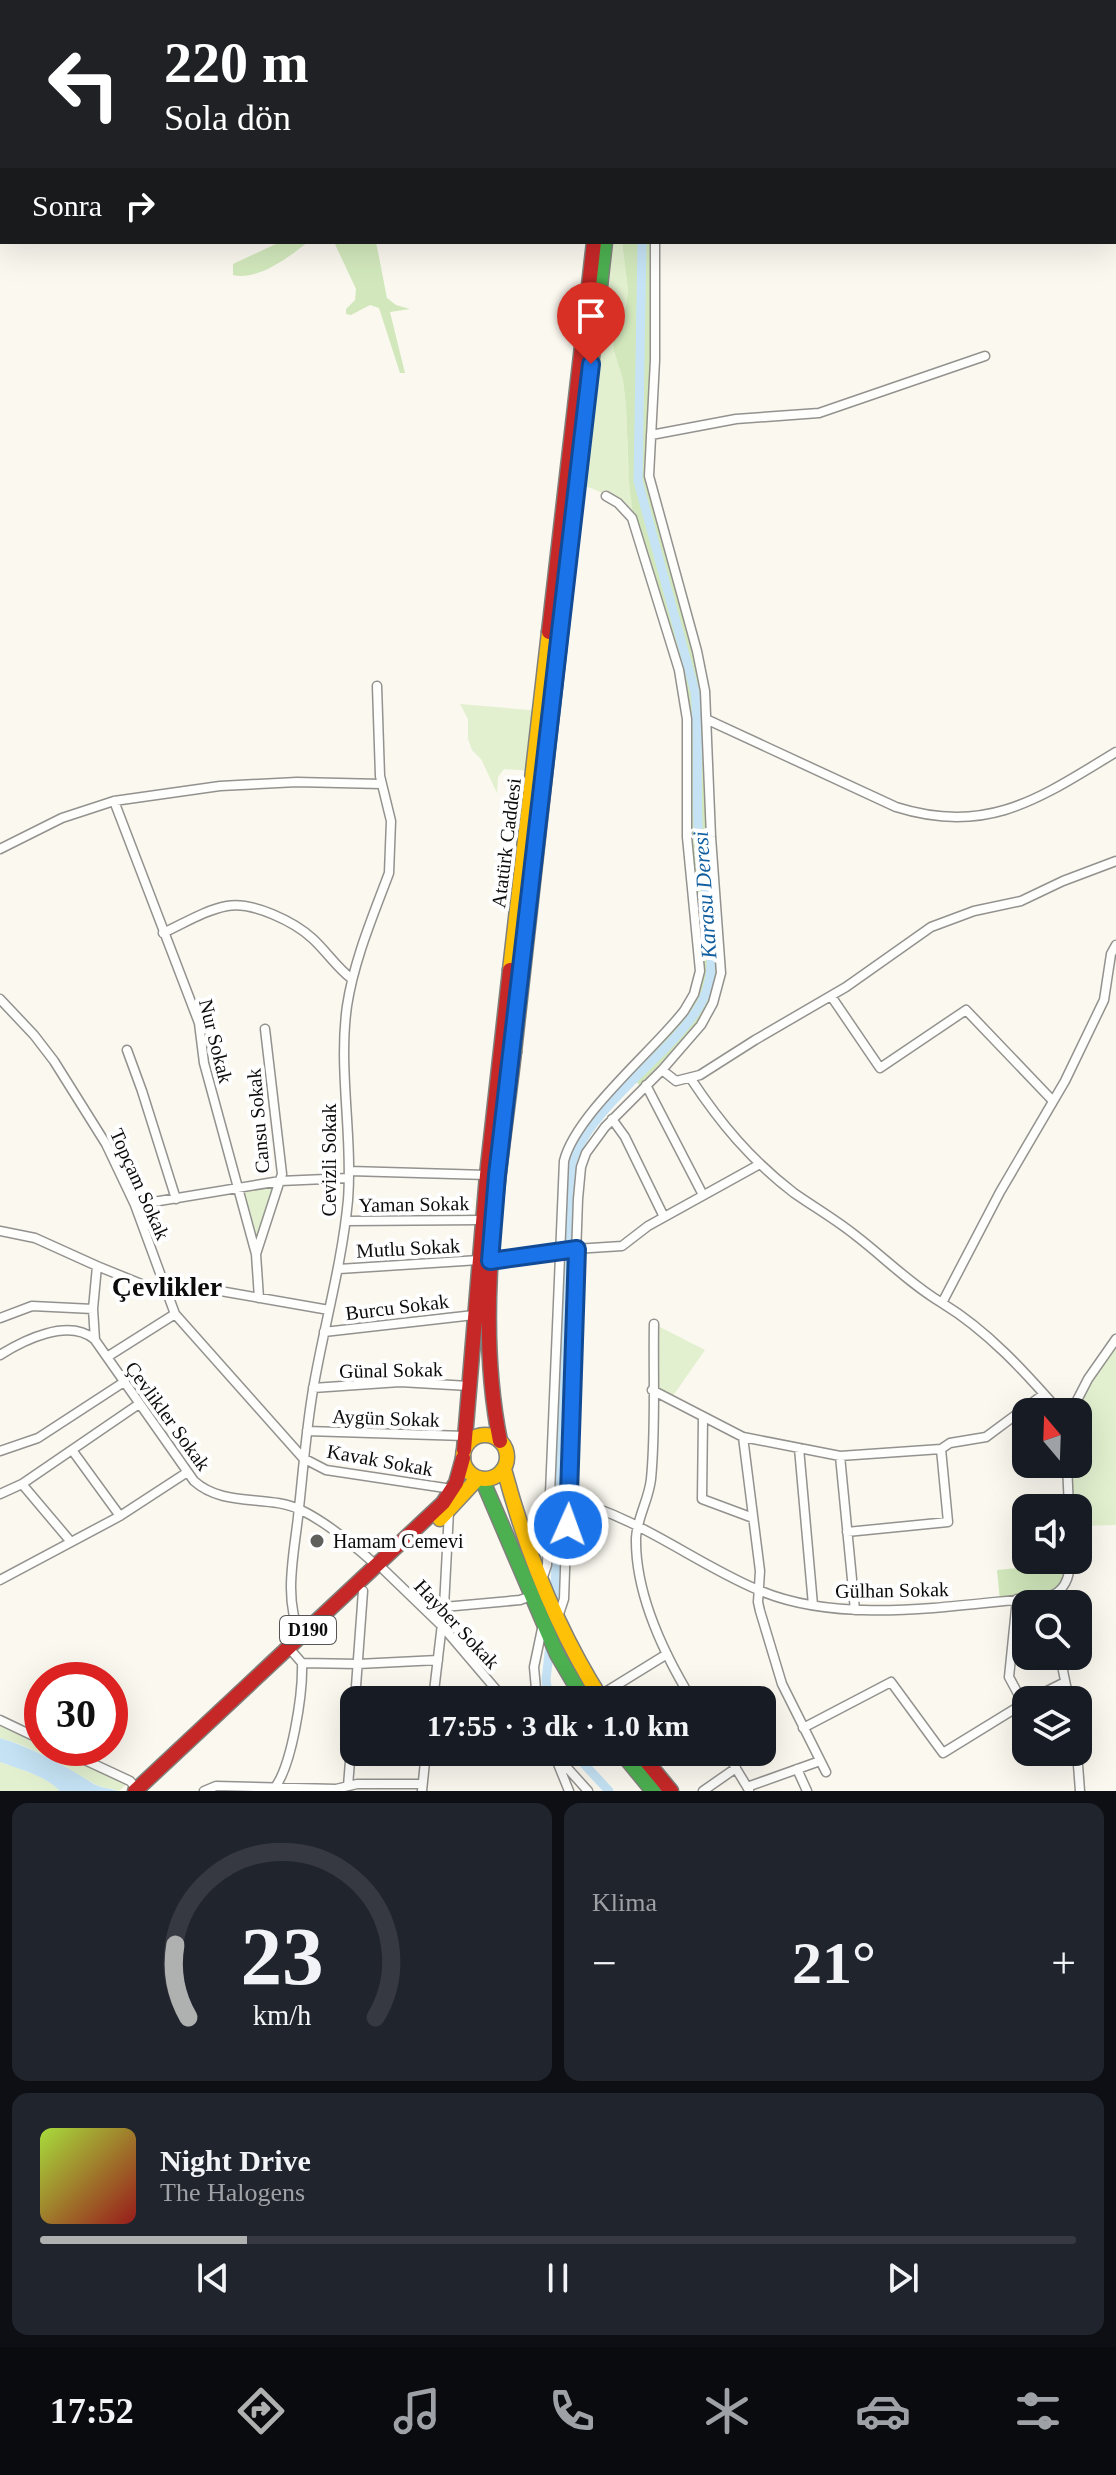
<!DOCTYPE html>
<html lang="tr">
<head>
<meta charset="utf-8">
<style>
  body { margin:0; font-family:Georgia,serif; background:#20242c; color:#f1f3f6; height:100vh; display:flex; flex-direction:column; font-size:30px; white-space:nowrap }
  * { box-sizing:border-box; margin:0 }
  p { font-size:26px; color:#9ea1a6 }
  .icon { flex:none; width:44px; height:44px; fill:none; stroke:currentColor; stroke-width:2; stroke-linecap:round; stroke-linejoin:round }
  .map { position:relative; height:1791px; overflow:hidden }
  .sheet { display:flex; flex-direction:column; gap:12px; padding:12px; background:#0d0f14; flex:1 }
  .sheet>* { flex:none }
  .hud { position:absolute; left:0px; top:0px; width:1116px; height:244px; box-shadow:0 8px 32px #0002; background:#202124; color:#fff; overflow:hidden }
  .needle { width:52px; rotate:341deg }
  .controls { position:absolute; left:1012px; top:1398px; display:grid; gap:16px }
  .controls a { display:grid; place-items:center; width:80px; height:80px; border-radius:16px; background:#171b24; box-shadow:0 8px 32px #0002; font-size:40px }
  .speed { position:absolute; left:24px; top:1662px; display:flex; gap:16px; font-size:40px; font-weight:700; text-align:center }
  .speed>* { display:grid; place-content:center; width:104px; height:104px; border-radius:50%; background:#171b24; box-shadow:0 8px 32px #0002; line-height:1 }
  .speed .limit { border:12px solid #d22; background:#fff; color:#111 }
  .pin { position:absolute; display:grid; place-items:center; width:68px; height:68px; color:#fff; margin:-82px -34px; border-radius:50% 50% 50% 0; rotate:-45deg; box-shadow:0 0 8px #0007 }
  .pin .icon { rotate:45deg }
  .me { position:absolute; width:88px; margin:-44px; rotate:2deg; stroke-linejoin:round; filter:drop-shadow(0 0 6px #0008) }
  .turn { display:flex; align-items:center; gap:28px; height:168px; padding:0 32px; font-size:36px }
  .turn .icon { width:104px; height:104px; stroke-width:2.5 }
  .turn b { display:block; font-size:56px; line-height:68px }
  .then { display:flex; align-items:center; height:76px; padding:0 32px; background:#0003; gap:16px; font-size:30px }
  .big { font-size:60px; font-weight:700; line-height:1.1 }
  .sheet .card { flex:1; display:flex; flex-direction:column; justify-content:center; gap:12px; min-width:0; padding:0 28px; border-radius:16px; background:#20242c }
  .sheet .dial { align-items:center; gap:0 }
  .dial svg { height:208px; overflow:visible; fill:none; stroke:#363941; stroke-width:7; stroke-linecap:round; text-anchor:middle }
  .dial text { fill:#f1f3f6; stroke:none }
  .song { display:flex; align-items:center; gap:24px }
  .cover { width:96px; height:96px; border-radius:12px; background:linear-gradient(135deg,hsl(80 70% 55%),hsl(0 70% 35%)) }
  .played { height:8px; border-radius:4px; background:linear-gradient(90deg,#afb0b0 20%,#363941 20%) }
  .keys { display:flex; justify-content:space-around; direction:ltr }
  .heat { display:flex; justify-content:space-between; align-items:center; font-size:44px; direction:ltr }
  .sheet .tiles { flex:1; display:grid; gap:12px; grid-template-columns:1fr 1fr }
  .card:last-child { grid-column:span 2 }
  .trip { position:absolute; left:340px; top:1686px; width:436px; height:80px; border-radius:16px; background:#171b24; box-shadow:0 8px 32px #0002; font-weight:700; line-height:80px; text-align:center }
  .dock { display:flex; height:128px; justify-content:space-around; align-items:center; background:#090b0e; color:#9ea1a6 }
  .dock .icon { width:56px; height:56px }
  .dock .current { color:#afb0b0 }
  .dock b { font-size:36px; color:#f1f3f6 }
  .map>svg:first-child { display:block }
</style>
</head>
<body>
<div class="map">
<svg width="1116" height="1791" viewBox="0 0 1116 1791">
  <rect width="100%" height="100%" fill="#faf8ef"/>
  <!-- green -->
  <path fill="#e2f0cf" d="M605 242H622L628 291 626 306 615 331 613 348 623 380 626 407 628 462 634 525C620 504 604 489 578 485Z
    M460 704 541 711 535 771 504 769 498 777 497 793 481 759 472 750 468 739V719Z
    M280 1181 256 1254 238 1190Z
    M654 1324 705 1350 670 1400 652 1390Z
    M1116 1339V1525L1078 1526V1508H1069L1067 1464H1078V1412H1071Z
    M0 1720 42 1740V1748H59L130 1781 119 1791C111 1788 102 1788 95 1784 64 1767 35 1747 0 1738Z
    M0 1762C20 1769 46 1776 60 1791H0Z"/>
  <!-- forest -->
  <path fill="#d2e8bc" d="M0 0 121 2H2L0 144Z
    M280 242H308C289 257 258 281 233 275V264Z
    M334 242H376L387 298 396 305 410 309 390 312 405 373H400L379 308 370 305 351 315 346 314V309L355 300 356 289Z
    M622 242H655L649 476 700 665 722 962 707 1016 643 1089 629 1074 668 1032 700 979 687 837 685 705 634 525 629 481 626 407 623 380 613 348 615 331 626 306 628 291Z
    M1070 1563 1059 1591 1000 1601 997 1570Z"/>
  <!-- water -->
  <path fill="#c5e3f5" d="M0 1738C34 1748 65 1766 94 1784 101 1788 110 1788 118 1791H60C44 1775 22 1770 0 1762Z"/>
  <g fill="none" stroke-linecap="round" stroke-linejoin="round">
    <!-- canal -->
    <path stroke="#c5e3f5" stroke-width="9" d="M560 0 561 2
      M554 1609 572 1164C588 1109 662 1061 695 1013 705 999 710 985 711 968 714 931 702 878 699 839 695 791 700 741 695 692L638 481 642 242
      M549 1700 546 1680 550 1644
      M573 1752 609 1791"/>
    <!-- street casing -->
    <g stroke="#93928e" stroke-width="11">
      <path id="street" d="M260 0 262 2
        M545 0 546 2
        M359 2 361 0
        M1050 2 1051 0
        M651 435 736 419 819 413 985 356
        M708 720 896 807C988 836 1040 798 1116 752
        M114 801 199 1023 204 1063 256 1254 259 1298
        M0 849 62 818 114 801 220 786 297 782 381 784
        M163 933C183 924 205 910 227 906 252 901 295 922 313 939 327 952 337 968 352 979
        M831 996 880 1068 966 1010 1053 1101
        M0 999 34 1035 54 1061 106 1144 135 1205 175 1314 303 1458 326 1470 452 1489
        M127 1050 142 1091 176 1199
        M662 1070 676 1081 700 1075 755 1040 846 987 931 927 974 911 1021 901 1063 881 1116 861
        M691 1079C721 1124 750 1159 794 1193 814 1207 835 1219 855 1235 885 1258 910 1284 942 1303L1000 1192 1065 1081 1104 1000 1111 954 1116 945
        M646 1085 703 1195
        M612 1119 625 1137 664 1217
        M350 1171 487 1175
        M135 1205 280 1181 349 1178
        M346 1221 482 1220
        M0 1231 35 1238 97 1266 166 1294
        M256 1254 282 1174 265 1029
        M490 1261 559 1250 622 1246 648 1226 760 1164
        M97 1266 93 1309 95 1340 194 1481C224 1508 268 1494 301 1510 328 1523 355 1546 377 1566
        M339 1269 479 1260
        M163 1281 329 1310
        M942 1303C988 1331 1025 1372 1060 1412
        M0 1318 32 1306 93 1309
        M654 1324C653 1375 656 1428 651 1479 649 1499 637 1518 636 1538 635 1594 664 1654 692 1700
        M324 1332 474 1315
        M0 1355C24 1340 68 1318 94 1339
        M107 1357 175 1314
        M313 1388 400 1382 469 1386
        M652 1390 743 1437 840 1456 941 1449 950 1443 986 1437 1044 1394
        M1071 1412 1088 1379 1116 1339
        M703 1417 702 1499 753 1518
        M307 1431 465 1436
        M743 1437 760 1571 758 1602 760 1611 782 1684 826 1772
        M799 1448 813 1605
        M72 1450 120 1516
        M0 1451 38 1438 124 1382
        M840 1456 855 1610
        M1067 1464 1069 1508
        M22 1484 71 1542
        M0 1494 22 1484 139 1404
        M569 1500C637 1516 693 1562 756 1589 841 1627 957 1604 1047 1597 1065 1593 1070 1576 1070 1560
        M847 1532 948 1522 941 1449
        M384 1570 442 1626 505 1700
        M0 1580 120 1516 186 1473
        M541 1583 547 1565 564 1161C576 1114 652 1052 684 1011L694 994 700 971 687 837V719L679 670 632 518 618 503 606 496
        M1017 1599 1009 1677 1023 1703
        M444 1607 520 1600 531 1596
        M557 1620 564 1599 578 1199 581 1167 586 1153 605 1127 662 1070 701 1025 713 1003 721 973 711 837 705 691 697 651 649 476 655 360V242
        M301 1636C283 1601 294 1554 298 1517 303 1473 306 1428 314 1384 325 1322 342 1263 348 1200 353 1135 338 1070 347 1006 354 960 373 916 389 873L391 821 380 776 377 686
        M1060 1656 1069 1700
        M302 1663 358 1664 438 1660
        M599 1696 667 1654
        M355 1700 363 1591
        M433 1700 444 1607 449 1511
        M537 1700 534 1667 543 1624
        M1029 1700 1065 1682
        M0 1720 42 1740
        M803 1728 891 1682 943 1753 1026 1702
        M59 1748 130 1781 137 1789
        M553 1752 588 1791
        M726 1752 749 1790
        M1077 1752 1080 1791
        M556 1759 569 1791
        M797 1769 807 1791
        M348 1786 354 1712
        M747 1787 820 1761
        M273 1790C292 1768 303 1693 302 1663L289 1648
        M204 1791 216 1786 336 1789 357 1784H422
        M422 1791 426 1752
        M703 1791 736 1768"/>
    </g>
    <!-- fast casing -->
    <g stroke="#80807c" stroke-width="17">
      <path id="fast" d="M561 632 605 242
        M482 1479 557 1654 584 1700
        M621 1752 653 1791"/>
    </g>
    <!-- slow casing -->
    <g stroke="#80807c" stroke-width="17">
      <path id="slow" d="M622 0V2
        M510 970 549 632
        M514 1052 561 632
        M463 1457a22 22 0 1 1 44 0a22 22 0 1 1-44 0Z
        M504 1469C526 1551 556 1628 602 1700
        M440 1519 478 1478"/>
    </g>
    <!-- jam casing -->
    <g stroke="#80807c" stroke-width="17">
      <path id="jam" d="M549 632 594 242
        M500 1441C474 1312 499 1181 514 1052
        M464 1450 487 1175 510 970
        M639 1752 671 1791
        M135 1791 443 1503 456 1483 463 1458"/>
    </g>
    <!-- street -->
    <use href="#street" stroke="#fefefd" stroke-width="8"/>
    <!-- fast -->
    <use href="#fast" stroke="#4caf50" stroke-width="14"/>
    <!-- slow -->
    <use href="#slow" stroke="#ffc107" stroke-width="14"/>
    <!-- jam -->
    <use href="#jam" stroke="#c62828" stroke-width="14"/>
  </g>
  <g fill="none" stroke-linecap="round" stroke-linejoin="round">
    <!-- route casing -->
    <g stroke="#114b97" stroke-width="20">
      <path id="route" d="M568 1525 577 1249 490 1261 497 1175 591 364"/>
    </g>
    <!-- route -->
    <use href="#route" stroke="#1a73e8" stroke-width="14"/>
  </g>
  <!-- markers -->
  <circle fill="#5f5f5b" stroke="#fff" stroke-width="3" cx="317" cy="1541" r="8"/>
  <g text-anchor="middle" stroke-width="8" stroke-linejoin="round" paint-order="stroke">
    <!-- shield labels -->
    <rect fill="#fff" stroke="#555" stroke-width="2" x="280" y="1616" width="56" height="28" rx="6"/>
    <g font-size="18" font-weight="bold" fill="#0c0c0c">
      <text x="308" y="1636">D190</text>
    </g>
    <!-- street labels -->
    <g font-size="20" fill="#0c0c0c" stroke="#fff">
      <text transform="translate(506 843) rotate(-83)" y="7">Atatürk Caddesi</text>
      <text transform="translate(216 1041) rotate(76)" y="7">Nur Sokak</text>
      <text transform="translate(258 1121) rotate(-95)" y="7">Cansu Sokak</text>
      <text transform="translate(329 1160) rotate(-90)" y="7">Cevizli Sokak</text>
      <text transform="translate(140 1184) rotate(66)" y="7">Topçam Sokak</text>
      <text transform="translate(414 1204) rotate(-1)" y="7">Yaman Sokak</text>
      <text transform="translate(408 1248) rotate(-3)" y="7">Mutlu Sokak</text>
      <text transform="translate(397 1307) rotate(-7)" y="7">Burcu Sokak</text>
      <text transform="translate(391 1370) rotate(-1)" y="7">Günal Sokak</text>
      <text transform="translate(168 1416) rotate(54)" y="7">Çevlikler Sokak</text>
      <text transform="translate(386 1418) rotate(2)" y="7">Aygün Sokak</text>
      <text transform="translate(380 1460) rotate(10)" y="7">Kavak Sokak</text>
      <text transform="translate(892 1590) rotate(-1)" y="7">Gülhan Sokak</text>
      <text transform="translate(457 1624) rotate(47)" y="7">Hayber Sokak</text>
    </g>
    <!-- poi labels -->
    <g font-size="20" fill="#0c0c0c" stroke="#fff" text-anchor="start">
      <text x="333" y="1548">Hamam Cemevi</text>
    </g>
    <!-- water labels -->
    <g font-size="22" font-style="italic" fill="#125fa0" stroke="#fff">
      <text transform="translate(704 895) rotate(-94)" y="8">Karasu Deresi</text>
    </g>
    <!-- district labels -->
    <g font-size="28" font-weight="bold" fill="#0c0c0c" stroke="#fff">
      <text x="167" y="1296">Çevlikler</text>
    </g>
  </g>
</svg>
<div class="controls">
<a><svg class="needle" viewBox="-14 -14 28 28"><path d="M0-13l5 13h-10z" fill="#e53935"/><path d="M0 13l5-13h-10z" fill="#9ea1a6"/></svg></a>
<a><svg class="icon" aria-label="sound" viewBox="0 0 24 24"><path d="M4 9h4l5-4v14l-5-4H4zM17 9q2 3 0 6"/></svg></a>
<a><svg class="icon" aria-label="search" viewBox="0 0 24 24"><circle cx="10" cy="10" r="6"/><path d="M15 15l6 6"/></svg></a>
<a><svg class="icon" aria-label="layers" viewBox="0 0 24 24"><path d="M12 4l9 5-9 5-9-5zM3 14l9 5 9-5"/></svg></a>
</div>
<div class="speed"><div class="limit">30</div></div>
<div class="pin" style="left:591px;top:364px;background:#d93025"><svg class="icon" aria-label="arrive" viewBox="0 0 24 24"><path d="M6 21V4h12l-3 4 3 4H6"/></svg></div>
<svg class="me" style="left:568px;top:1525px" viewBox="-20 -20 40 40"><circle r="17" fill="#1a73e8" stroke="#fff" stroke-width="3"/><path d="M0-11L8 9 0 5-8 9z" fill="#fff"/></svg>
<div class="trip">17:55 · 3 dk · 1.0 km</div>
<div class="hud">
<div class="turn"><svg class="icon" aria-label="left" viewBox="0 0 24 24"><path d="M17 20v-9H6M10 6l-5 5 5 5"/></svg><div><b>220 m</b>Sola dön</div></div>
<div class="then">Sonra<svg class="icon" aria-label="right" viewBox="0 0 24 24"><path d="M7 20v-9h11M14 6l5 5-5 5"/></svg></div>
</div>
</div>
<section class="sheet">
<div class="tiles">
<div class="card dial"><svg viewBox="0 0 100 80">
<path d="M14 69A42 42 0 1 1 86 69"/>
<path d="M14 69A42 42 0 0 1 9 41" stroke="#afb0b0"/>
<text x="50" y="56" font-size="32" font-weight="700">23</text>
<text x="50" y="72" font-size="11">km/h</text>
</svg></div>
<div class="card"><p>Klima</p>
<div class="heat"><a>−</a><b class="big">21°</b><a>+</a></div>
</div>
<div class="card">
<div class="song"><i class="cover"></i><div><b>Night Drive</b><p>The Halogens</p></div></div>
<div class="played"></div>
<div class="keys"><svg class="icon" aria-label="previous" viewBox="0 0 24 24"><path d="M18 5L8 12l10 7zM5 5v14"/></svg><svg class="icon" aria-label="pause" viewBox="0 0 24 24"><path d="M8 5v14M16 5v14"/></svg><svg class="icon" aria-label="next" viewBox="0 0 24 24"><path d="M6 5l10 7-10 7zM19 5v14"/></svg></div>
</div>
</div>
</section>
<nav class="dock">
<b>17:52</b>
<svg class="icon current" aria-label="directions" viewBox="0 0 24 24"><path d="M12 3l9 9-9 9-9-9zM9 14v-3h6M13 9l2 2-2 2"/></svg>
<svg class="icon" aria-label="music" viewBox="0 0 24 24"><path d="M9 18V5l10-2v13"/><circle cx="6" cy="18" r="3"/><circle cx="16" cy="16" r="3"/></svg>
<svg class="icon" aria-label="phone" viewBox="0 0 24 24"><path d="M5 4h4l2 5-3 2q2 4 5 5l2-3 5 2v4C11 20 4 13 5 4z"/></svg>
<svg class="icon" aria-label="climate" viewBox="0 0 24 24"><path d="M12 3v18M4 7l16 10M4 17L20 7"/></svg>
<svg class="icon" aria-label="car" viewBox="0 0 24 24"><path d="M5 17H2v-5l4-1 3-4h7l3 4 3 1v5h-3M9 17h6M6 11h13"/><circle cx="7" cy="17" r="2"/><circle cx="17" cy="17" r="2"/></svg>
<svg class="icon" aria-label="filters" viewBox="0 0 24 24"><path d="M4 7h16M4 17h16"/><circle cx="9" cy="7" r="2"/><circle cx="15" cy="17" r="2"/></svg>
</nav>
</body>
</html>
